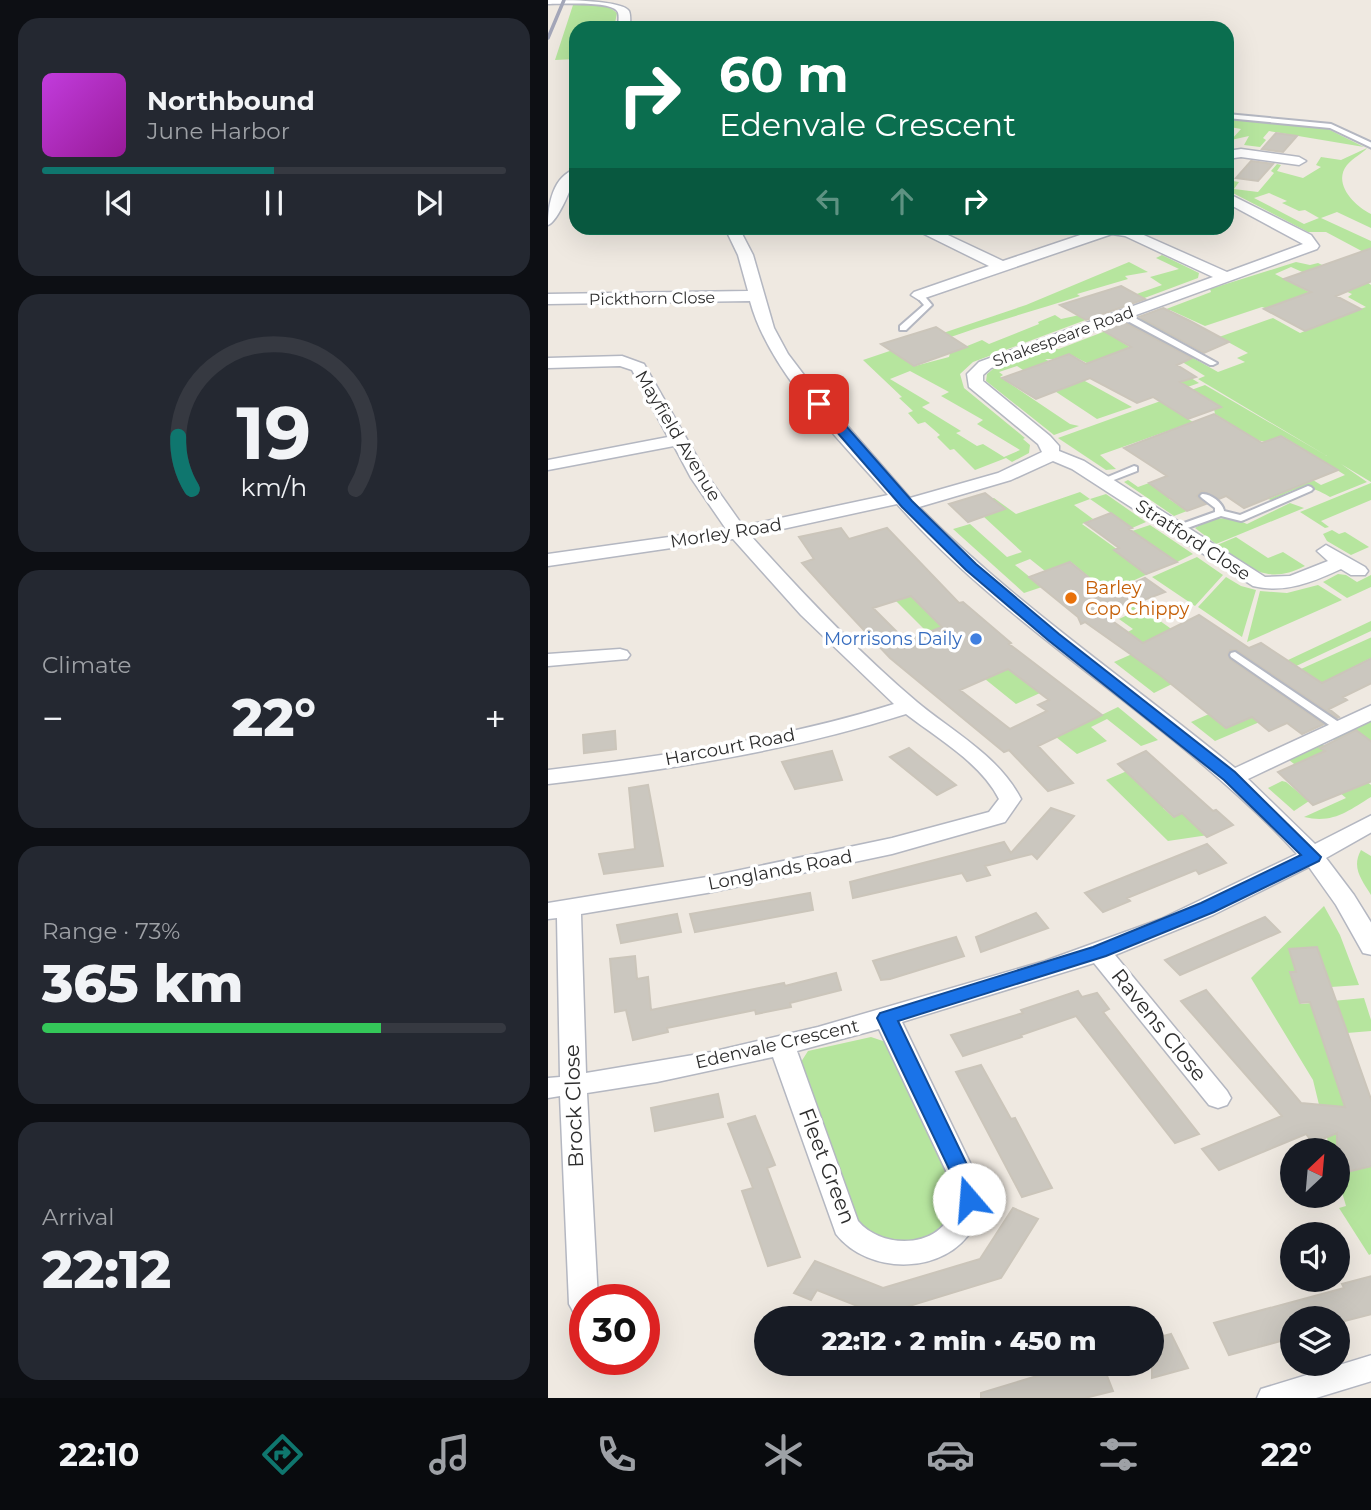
<!DOCTYPE html>
<html lang="en">
<head>
<meta charset="utf-8">
<style>
  body { margin:0; font-family:Montserrat,sans-serif; background:#242831; color:#f1f3f6; height:100vh; display:flex; flex-direction:column; font-size:26px; white-space:nowrap }
  * { box-sizing:border-box; margin:0 }
  p { font-size:23px; color:#9ea1a6 }
  .icon { flex:none; width:38px; height:38px; fill:none; stroke:currentColor; stroke-width:2; stroke-linecap:round; stroke-linejoin:round }
  .map { position:relative; flex:1; overflow:hidden }
  .drawer { display:flex; flex-direction:column; gap:18px; padding:18px; background:#0d0f14; width:548px }
  .drawer>* { flex:none }
  .top-card { position:absolute; left:21px; top:21px; width:665px; height:214px; border-radius:21px; box-shadow:0 7px 28px #0002; background:#0b6e4f; color:#fff; overflow:hidden }
  .needle { width:46px; rotate:26deg }
  .buttons { position:absolute; left:732px; top:1138px; display:grid; gap:14px }
  .buttons a { display:grid; place-items:center; width:70px; height:70px; border-radius:50%; background:#171b24; box-shadow:0 7px 28px #0002; font-size:35px }
  .speed { position:absolute; left:21px; top:1284px; display:flex; gap:14px; font-size:35px; font-weight:700; text-align:center }
  .speed>* { display:grid; place-content:center; width:91px; height:91px; border-radius:50%; background:#171b24; box-shadow:0 7px 28px #0002; line-height:1 }
  .speed .limit { border:10px solid #d22; background:#fff; color:#111 }
  .pin { position:absolute; display:grid; place-items:center; width:60px; height:60px; color:#fff; margin:-30px; border-radius:14px; box-shadow:0 4px 10px #0006 }
  .me { position:absolute; width:77px; margin:-38px; rotate:342deg; stroke-linejoin:round; filter:drop-shadow(0 0 5px #0008) }
  .turn { display:flex; align-items:center; gap:24px; height:147px; padding:0 35px; font-size:32px }
  .turn .icon { width:91px; height:91px; stroke-width:2.5 }
  .turn b { display:block; font-size:49px; line-height:60px }
  .lanes { display:flex; align-items:center; height:66px; padding:0 35px; background:#0003; justify-content:center; gap:35px; direction:ltr }
  .lanes .off { opacity:.35 }
  .big { font-size:52px; font-weight:800; line-height:1.1 }
  .drawer .widget { flex:1; display:flex; flex-direction:column; justify-content:center; gap:10px; min-width:0; padding:0 24px; border-radius:21px; background:#242831 }
  .drawer .dial { align-items:center; gap:0 }
  .dial svg { height:182px; overflow:visible; fill:none; stroke:#363941; stroke-width:7; stroke-linecap:round; text-anchor:middle }
  .dial text { fill:#f1f3f6; stroke:none }
  .song { display:flex; align-items:center; gap:21px }
  .cover { width:84px; height:84px; border-radius:10px; background:linear-gradient(135deg,hsl(290 70% 55%),hsl(300 70% 35%)) }
  .played { height:7px; border-radius:4px; background:linear-gradient(90deg,#0f766e 50%,#363941 50%) }
  .keys { display:flex; justify-content:space-around; direction:ltr }
  .heat { display:flex; justify-content:space-between; align-items:center; font-size:38px; direction:ltr }
  .charge { height:10px; border-radius:5px; background:linear-gradient(90deg,#34c759 73%,#363941 0) }
  .trip { position:absolute; left:206px; top:1306px; width:410px; height:70px; border-radius:35px; background:#171b24; box-shadow:0 7px 28px #0002; font-weight:800; line-height:70px; text-align:center }
  .tab-bar { display:flex; height:112px; justify-content:space-around; align-items:center; background:#090b0e; color:#9ea1a6 }
  .tab-bar .icon { width:49px; height:49px }
  .tab-bar .on { color:#0f766e }
  .tab-bar b { font-size:32px; color:#f1f3f6 }
  main { display:flex; flex:1; min-height:0 }
  .map>svg:first-child { display:block }
</style>
</head>
<body>
<main>
<section class="drawer">
<div class="widget">
<div class="song"><i class="cover"></i><div><b>Northbound</b><p>June Harbor</p></div></div>
<div class="played"></div>
<div class="keys"><svg class="icon" aria-label="previous" viewBox="0 0 24 24"><path d="M18 5L8 12l10 7zM5 5v14"/></svg><svg class="icon" aria-label="pause" viewBox="0 0 24 24"><path d="M8 5v14M16 5v14"/></svg><svg class="icon" aria-label="next" viewBox="0 0 24 24"><path d="M6 5l10 7-10 7zM19 5v14"/></svg></div>
</div>
<div class="widget dial"><svg viewBox="0 0 100 80">
<path d="M14 69A42 42 0 1 1 86 69"/>
<path d="M14 69A42 42 0 0 1 8 46" stroke="#0f766e"/>
<text x="50" y="56" font-size="32" font-weight="700">19</text>
<text x="50" y="72" font-size="11">km/h</text>
</svg></div>
<div class="widget"><p>Climate</p>
<div class="heat"><a>−</a><b class="big">22°</b><a>+</a></div>
</div>
<div class="widget"><p>Range · 73%</p><b class="big">365 km</b><div class="charge"></div></div>
<div class="widget"><p>Arrival</p><b class="big">22:12</b></div>
</section>
<div class="map">
<svg width="824" height="1398" viewBox="0 0 824 1398">
  <rect width="100%" height="100%" fill="#efe9e1"/>
  <!-- green -->
  <path fill="#b6e59e" fill-rule="evenodd" d="M25 5C40 5 58 2 69 13L66 28H28V59L7 60Z
    M679 119 778 128 816 147 721 131 715 138 718 140 712 147 696 145 701 136 683 140 693 129 682 127Z
    M819 148C815 153 805 158 799 165 784 184 807 206 823 214V228L789 212 773 218 823 241V256L778 232H760L679 190V180L691 182 686 189 710 192 726 173 723 171 729 164 733 165 729 171 755 178 773 167 768 165 773 157 793 160ZM721 193 739 201 734 203 751 211 757 210 771 218 756 224 706 198Z
    M614 255 651 273 650 278 425 362 412 374 416 388 477 438 475 439 482 445 481 453 464 462 458 458 427 470 406 449 402 450 389 437 392 435 377 422 370 424 360 413 365 411 351 398 354 397 315 360 478 305 581 262 600 272 577 276 580 279 529 294 532 296C469 316 416 330 352 356L367 366 401 357 402 353 434 340 441 344 491 324 490 322 507 315 513 319 527 316 614 285 602 277 631 269 608 258ZM362 371 401 392 393 396 435 420 429 424 472 450 456 457 435 444 429 446 408 433 413 431 374 407 382 403 342 379Z
    M748 262 762 265 770 263 813 284 819 282 823 285V482L793 464 819 482 782 497C756 481 749 489 723 500L720 499 765 480 773 485 797 475 734 436 718 442 708 440 667 414 666 409 635 416 645 422 552 455 568 469 558 470 510 438 657 385 779 456 650 379 657 376 618 352 565 336 634 382 643 378 651 383 608 398 521 354 506 359H497L584 407 549 419 469 366 451 372 455 375 452 377 522 424 531 426 506 435 438 381 439 374 445 369 501 349H511L581 322 670 372 697 362 689 358 700 353 671 337 725 318 752 333 769 326 714 307 657 326 622 310 603 317 640 342H635L592 319 663 292 662 289ZM743 267 804 294 800 297 818 307 801 313 727 274Z
    M580 480 590 487 601 483 625 497 621 499 639 511 626 516 576 482Z
    M823 483V500L773 521 781 527 777 528 752 512Z
    M532 492 542 499 558 494 598 522 584 528 542 499 526 505 545 519 534 524 602 573 567 589 629 633 587 657 624 684 606 693 566 662 600 647 580 632 585 629 571 619 586 612 578 607 561 613 541 577 523 562 497 571 482 559 467 565 494 587 476 593 405 529 422 524 459 557 474 552 423 505 446 498 468 514Z
    M742 503 756 508 668 544 647 528C665 517 680 515 699 524Z
    M602 525 645 554 629 562 584 531Z
    M784 530 791 534 797 532 821 547 803 555 779 541 775 534Z
    M688 537 720 558 735 552 757 566C718 586 701 567 669 545Z
    M329 547 403 623 380 633 317 570Z
    M649 557 675 575 647 606 604 577Z
    M790 574 798 575 809 582 823 575V587L799 598 775 582Z
    M678 577 693 586 708 590 694 637 650 607Z
    M770 585 794 600 699 642 712 591 739 593Z
    M823 621V631L729 675 721 669Z
    M824 637 823 658 774 683 753 669Z
    M457 666 492 693 468 704 437 679 454 672Z
    M668 695 728 715 667 741 643 722 661 714 678 728 698 720Z
    M570 707 610 740 593 746 559 719 543 727 559 741 529 754 508 737Z
    M823 718V751L818 781 823 785V797C800 811 785 824 756 817L798 798 763 768 755 771 741 760 774 744 796 762 807 756 785 739Z
    M579 771 624 804 615 808 625 817 634 813 667 834 620 841 558 780Z
    M734 781 738 782 761 801 746 811 720 788Z
    M813 850 823 856V895C814 880 803 868 813 850Z
    M776 906 792 935 811 985 783 987 769 947 741 949 748 972 742 973 753 1004 816 998 823 1020V1031L799 1033 791 1009 765 1011 797 1108 823 1154V1254L821 1255 791 1208 798 1206 789 1175V1150H782L765 1080 703 978Z
    M323 1037 338 1042 407 1190C407 1197 408 1206 405 1212 395 1242 349 1247 324 1234 316 1230 311 1222 306 1214L255 1071 253 1062 260 1051Z"/>
  <!-- building -->
  <path fill="#cbc7bf" stroke="#cbc5ba" stroke-width="2" fill-rule="evenodd" d="M728 133 749 136 735 152 714 149Z
    M703 161 725 164 710 181 688 178Z
    M824 248V281L788 296 813 309 757 331 716 309 763 292 736 279Z
    M573 286 597 299 538 320 512 305Z
    M615 308 642 321 681 342 656 353 591 317Z
    M576 322 644 358 629 365 648 377 632 382 673 407 640 419 605 397 589 403 542 378 488 399 454 378 521 354 538 364 583 347 554 330Z
    M388 327 419 347 366 366 333 344Z
    M666 414 714 443 733 436 790 470 696 508 678 496 671 499 654 491 649 496 658 504 639 511 601 483 619 476 576 448Z
    M437 493 457 509 420 522 401 504Z
    M563 513 584 528 581 529 629 562 598 574 566 550 571 548 537 523Z
    M293 528 301 539 339 528 411 603 415 602 463 643 461 644 554 715 490 746 525 783 500 791 461 750 456 752 342 658 284 596 254 563 266 559 251 537ZM363 596 394 627 358 641 325 608ZM460 669 501 700 490 705 499 711 462 729 412 690Z
    M522 562 561 594 597 578 617 592 556 615 595 643 651 615 701 648 713 643 774 683 824 658V683L795 697 799 700 781 709 791 717 789 718 688 650H682L680 654 682 659 776 724 754 734 739 723 721 731 704 717 678 728 612 675 537 622 533 624 530 617 481 577Z
    M808 730 824 742V781L765 805 730 772 777 751 772 748Z
    M67 731 68 749 36 753 35 735Z
    M361 748 372 757 408 785 389 795 342 757Z
    M284 751 294 780 247 789 234 762Z
    M598 751 665 811 668 810 685 825 659 837 634 813 626 817 570 764Z
    M100 785 115 866 56 874 51 854 87 849 81 788Z
    M503 808 526 816 489 859 484 854 437 866 442 875 419 881 414 873 305 898 302 882 456 842 463 853Z
    M659 844 678 863 651 874 648 870 579 898 582 901 555 912 537 893Z
    M262 893 265 910 147 932 142 914Z
    M488 913 500 928 433 952 428 937Z
    M129 914 133 932 73 943 69 925Z
    M717 917 732 932 632 975 617 960Z
    M408 937 416 956 342 979 333 980 325 961Z
    M769 947 824 1102V1166L794 1173 789 1164V1133L765 1143 758 1134 671 1170 654 1149 734 1116 633 1001 658 990 753 1103 797 1107 762 1002 752 1003 742 972H748L741 949Z
    M87 956 89 979 100 977 103 1010 236 983 237 986 288 973 293 990 242 1003 243 1007 208 1014 207 1010 119 1028 120 1032 85 1040 78 1010 67 1012 62 959Z
    M530 991 534 997 549 993 561 1009 555 1012 651 1134 627 1143 528 1016 473 1035 474 1037 415 1056 403 1035 475 1013 473 1010Z
    M433 1065 463 1119 467 1118 504 1188 474 1197 408 1072Z
    M170 1094 175 1117 107 1131 103 1108Z
    M207 1116 227 1165 219 1168 252 1257 220 1266 194 1191 205 1188 180 1124Z
    M465 1208 490 1219 453 1278 332 1315 269 1290 263 1300 246 1293 267 1261 335 1288 432 1259Z
    M824 1276V1314L789 1323V1318H744V1338L681 1355 666 1323 796 1288 794 1284Z
    M623 1334 640 1368 604 1378V1339Z
    M532 1363H554L565 1391 537 1398H433V1393Z"/>
  <g fill="none" stroke-linecap="round" stroke-linejoin="round">
    <!-- service casing -->
    <g stroke="#b4b7c1" stroke-width="4">
      <path id="service" d="M679 114 783 124 824 143V148L782 128 679 118Z
        M368 293H374L384 305 358 330H352V326L376 305 367 295Z
        M572 313H578L669 363 665 365H662L572 317Z
        M586 466 589 467V471L558 483H552L550 481Z
        M760 486 763 487 765 489 763 491 696 520 693 521 673 516 631 531H625L623 529 625 527 667 512V508L654 498 652 496 654 494C662 493 675 503 676 511L692 515Z
        M687 652 795 725 796 727 795 729H787L683 657 682 655 683 653Z"/>
    </g>
    <!-- minor casing -->
    <g stroke="#b4b7c1" stroke-width="3">
      <path id="minor" d="M0 0C17 0 74 0 81 11 83 16 82 23 82 28H70C70 23 72 14 69 11 62 1 13 4 0 4Z
        M693 149 751 157 758 161 751 165 693 157 679 159V151Z
        M28 169C28 179 10 222 0 225 0 204 5 176 28 169Z
        M679 193 763 235 771 246 769 249 443 368 435 375V381L502 436 511 446V451L536 461 717 577 742 576 780 561 769 551 778 545 817 567 820 571 817 575H803L793 569C765 582 736 594 705 586L524 469 505 461 463 480 371 507C468 605 581 681 687 768L824 705V720L700 779 767 844 824 815V832L778 858 806 895 824 924V955L815 953 788 905 761 867 665 915 567 955 679 1091 683 1098 679 1105 670 1108 661 1105 546 963 354 1022 428 1175C430 1182 433 1189 434 1196 435 1207 430 1219 425 1228 398 1275 321 1276 288 1234L225 1057 109 1082 39 1093 50 1300H37V1316L26 1313 21 1304 12 1096 0 1098V1078L12 1077 9 918 0 919V903L159 877 344 838 441 812 451 799C433 763 389 738 358 714 241 751 121 770 0 784V770C117 756 234 739 346 704L253 615 185 539 0 566V554L178 529 143 478 126 446 0 470V460L120 437 84 370 72 366 0 368V358L74 356 96 364 161 478 195 526 340 495C292 440 221 372 202 301L0 304V294L200 291 190 255 177 228H191L205 255 226 328 240 354 262 383 362 498 450 473 494 452 490 444 421 387 419 374 431 362 665 277 577 236 564 234 371 300 363 295 366 292 441 266 370 231 368 228H385L455 261 553 228H580L679 272 755 244 679 203ZM349 504C468 637 629 723 749 854L613 919 497 961 270 1027 163 1052 38 1073 33 914 159 893 344 854 457 822 473 799C451 756 405 732 369 702 309 651 255 594 203 536ZM331 1029 400 1175C403 1184 407 1193 406 1202 400 1248 336 1252 310 1221L249 1051Z
        M72 649 79 651 82 655 79 659 0 666V654Z
        M824 1355V1381L768 1398H709L713 1389Z"/>
    </g>
    <!-- service -->
    <use href="#service" fill="#fff" fill-rule="evenodd"/>
    <!-- minor -->
    <use href="#minor" fill="#fff" fill-rule="evenodd"/>
    <!-- rail -->
    <path stroke="#a3a6b8" stroke-width="3.5" d="M0 38 16 0"/>
  </g>
  <!-- route -->
  <path fill="#1a73e8" stroke="#114b97" stroke-width="2" d="M271 400 276 401 364 501 428 564 511 634 687 772 773 857 771 861 666 912 558 956 350 1021 424 1175 431 1199 428 1205 421 1207 413 1205 404 1175 329 1018 332 1013 545 947 653 903 753 855 676 780 500 640 418 570 354 507 267 407V401Z"/>
  <!-- markers -->
  <circle fill="#e8710a" stroke="#fff" stroke-width="2.5" cx="523" cy="598" r="7"/>
  <circle fill="#3f7fe0" stroke="#fff" stroke-width="2.5" cx="428" cy="639" r="7"/>
  <g text-anchor="middle" stroke-width="7" stroke-linejoin="round" paint-order="stroke">
    <!-- far-street labels -->
    <g font-size="16" fill="#2e2e2e" stroke="#fff">
      <text transform="translate(104 298) rotate(-1)" y="6">Pickthorn Close</text>
      <text transform="translate(515 336) rotate(-20)" y="6">Shakespeare Road</text>
    </g>
    <!-- street labels -->
    <g font-size="18" fill="#2e2e2e" stroke="#fff">
      <text transform="translate(130 436) rotate(59)" y="6">Mayfield Avenue</text>
      <text transform="translate(178 533) rotate(-9)" y="6">Morley Road</text>
      <text transform="translate(645 540) rotate(33)" y="6">Stratford Close</text>
      <text transform="translate(182 747) rotate(-11)" y="6">Harcourt Road</text>
      <text transform="translate(232 870) rotate(-11)" y="6">Longlands Road</text>
      <text transform="translate(229 1044) rotate(-13)" y="6">Edenvale Crescent</text>
    </g>
    <!-- food labels -->
    <g font-size="18" fill="#c56008" stroke="#fff" text-anchor="start">
      <text x="537" y="594">Barley<tspan x="537" dy="21">Cop Chippy</tspan></text>
    </g>
    <!-- shop labels -->
    <g font-size="18" fill="#366cbe" stroke="#fff" text-anchor="end">
      <text x="414" y="645">Morrisons Daily</text>
    </g>
    <!-- near-street labels -->
    <g font-size="21" fill="#2e2e2e" stroke="#fff">
      <text transform="translate(611 1025) rotate(51)" y="7">Ravens Close</text>
      <text transform="translate(26 1106) rotate(-92)" y="7">Brock Close</text>
      <text transform="translate(279 1166) rotate(69)" y="7">Fleet Green</text>
    </g>
  </g>
</svg>
<div class="buttons">
<a><svg class="needle" viewBox="-14 -14 28 28"><path d="M0-13l5 13h-10z" fill="#e53935"/><path d="M0 13l5-13h-10z" fill="#9ea1a6"/></svg></a>
<a><svg class="icon" aria-label="sound" viewBox="0 0 24 24"><path d="M4 9h4l5-4v14l-5-4H4zM17 9q2 3 0 6"/></svg></a>
<a><svg class="icon" aria-label="layers" viewBox="0 0 24 24"><path d="M12 4l9 5-9 5-9-5zM3 14l9 5 9-5"/></svg></a>
</div>
<div class="speed"><div class="limit">30</div></div>
<div class="pin" style="left:271px;top:404px;background:#d93025"><svg class="icon" aria-label="arrive" viewBox="0 0 24 24"><path d="M6 21V4h12l-3 4 3 4H6"/></svg></div>
<svg class="me" style="left:421px;top:1199px" viewBox="-20 -20 40 40"><circle r="19" fill="#fff"/><path d="M0-13L10 11 0 6-10 11z" fill="#1a73e8"/></svg>
<div class="trip">22:12 · 2 min · 450 m</div>
<div class="top-card">
<div class="turn"><svg class="icon" aria-label="right" viewBox="0 0 24 24"><path d="M7 20v-9h11M14 6l5 5-5 5"/></svg><div><b>60 m</b>Edenvale Crescent</div></div>
<div class="lanes"><svg class="icon off" aria-label="left" viewBox="0 0 24 24"><path d="M17 20v-9H6M10 6l-5 5 5 5"/></svg><svg class="icon off" aria-label="ahead" viewBox="0 0 24 24"><path d="M12 20V5M6 11l6-6 6 6"/></svg><svg class="icon" aria-label="right" viewBox="0 0 24 24"><path d="M7 20v-9h11M14 6l5 5-5 5"/></svg></div>
</div>
</div>
</main>
<nav class="tab-bar">
<b>22:10</b>
<svg class="icon on" aria-label="directions" viewBox="0 0 24 24"><path d="M12 3l9 9-9 9-9-9zM9 14v-3h6M13 9l2 2-2 2"/></svg>
<svg class="icon" aria-label="music" viewBox="0 0 24 24"><path d="M9 18V5l10-2v13"/><circle cx="6" cy="18" r="3"/><circle cx="16" cy="16" r="3"/></svg>
<svg class="icon" aria-label="phone" viewBox="0 0 24 24"><path d="M5 4h4l2 5-3 2q2 4 5 5l2-3 5 2v4C11 20 4 13 5 4z"/></svg>
<svg class="icon" aria-label="climate" viewBox="0 0 24 24"><path d="M12 3v18M4 7l16 10M4 17L20 7"/></svg>
<svg class="icon" aria-label="car" viewBox="0 0 24 24"><path d="M5 17H2v-5l4-1 3-4h7l3 4 3 1v5h-3M9 17h6M6 11h13"/><circle cx="7" cy="17" r="2"/><circle cx="17" cy="17" r="2"/></svg>
<svg class="icon" aria-label="filters" viewBox="0 0 24 24"><path d="M4 7h16M4 17h16"/><circle cx="9" cy="7" r="2"/><circle cx="15" cy="17" r="2"/></svg>
<b>22°</b>
</nav>
</body>
</html>
